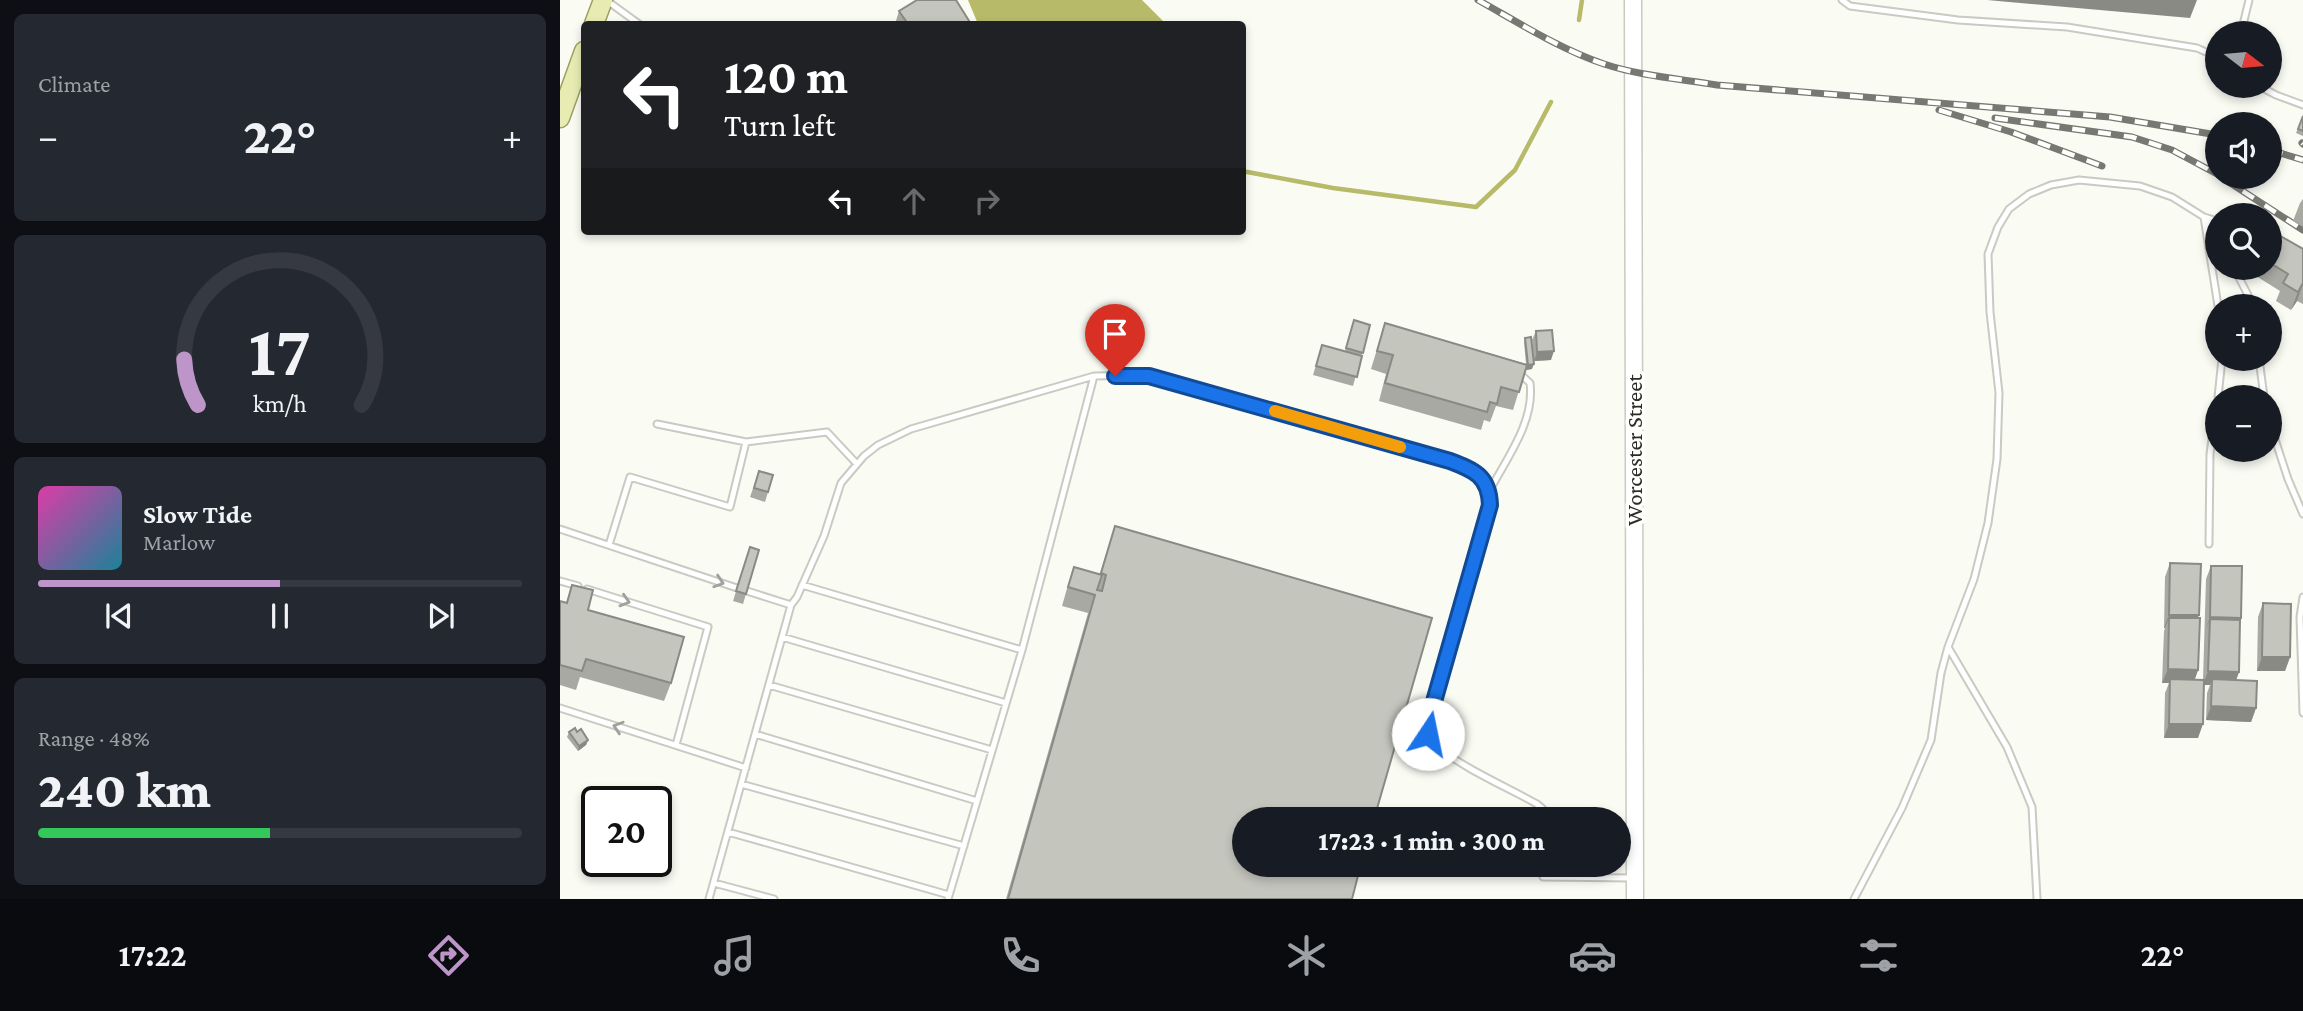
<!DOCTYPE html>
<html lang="en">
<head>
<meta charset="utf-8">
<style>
  body { margin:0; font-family:"Crimson Pro",serif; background:#242831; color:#f1f3f6; height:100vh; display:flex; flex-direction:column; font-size:26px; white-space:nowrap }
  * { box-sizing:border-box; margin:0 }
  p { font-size:23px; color:#9ea1a6 }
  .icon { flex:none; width:38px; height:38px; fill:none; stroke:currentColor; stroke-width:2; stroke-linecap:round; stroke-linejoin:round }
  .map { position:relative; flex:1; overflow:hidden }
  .details { display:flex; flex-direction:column; gap:14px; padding:14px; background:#0d0f14; width:560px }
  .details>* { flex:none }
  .banner { position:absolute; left:21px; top:21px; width:665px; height:214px; border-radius:7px; box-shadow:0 4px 10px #0003; background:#202124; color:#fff; overflow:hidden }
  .needle { width:46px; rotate:106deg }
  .tools { position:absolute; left:1645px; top:21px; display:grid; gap:14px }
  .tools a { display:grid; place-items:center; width:77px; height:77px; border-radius:50%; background:#171b24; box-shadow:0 4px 10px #0003; font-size:35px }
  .speed { position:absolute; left:21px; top:786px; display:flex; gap:14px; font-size:35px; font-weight:700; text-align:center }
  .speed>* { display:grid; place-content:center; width:91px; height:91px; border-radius:50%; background:#171b24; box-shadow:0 4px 10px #0003; line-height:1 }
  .speed .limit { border:4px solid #111; border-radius:10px; background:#fff; color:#111 }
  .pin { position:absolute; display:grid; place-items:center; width:60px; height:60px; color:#fff; margin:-72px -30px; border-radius:50% 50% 50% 0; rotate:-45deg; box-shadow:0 0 7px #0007 }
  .pin .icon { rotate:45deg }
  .me { position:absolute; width:77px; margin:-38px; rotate:11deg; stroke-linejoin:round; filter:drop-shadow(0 0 5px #0008) }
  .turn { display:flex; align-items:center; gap:24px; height:147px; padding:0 28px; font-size:32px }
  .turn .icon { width:91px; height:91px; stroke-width:2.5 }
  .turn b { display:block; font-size:49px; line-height:60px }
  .lanes { display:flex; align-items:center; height:66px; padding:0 28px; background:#0003; justify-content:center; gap:35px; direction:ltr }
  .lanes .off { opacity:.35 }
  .big { font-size:52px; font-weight:800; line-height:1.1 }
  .details .widget { flex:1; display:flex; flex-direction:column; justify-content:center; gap:10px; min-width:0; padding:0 24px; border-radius:10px; background:#242831 }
  .details .dial { align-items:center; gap:0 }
  .dial svg { height:182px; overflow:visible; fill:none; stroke:#363941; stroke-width:7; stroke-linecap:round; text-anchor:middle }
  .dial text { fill:#f1f3f6; stroke:none }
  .song { display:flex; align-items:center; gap:21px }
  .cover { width:84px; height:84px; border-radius:10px; background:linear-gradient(135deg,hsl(320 70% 55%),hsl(190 70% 35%)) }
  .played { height:7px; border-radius:4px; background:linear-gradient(90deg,#be95c8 50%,#363941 50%) }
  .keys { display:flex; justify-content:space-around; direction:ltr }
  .heat { display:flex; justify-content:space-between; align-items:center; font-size:38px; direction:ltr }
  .charge { height:10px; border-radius:5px; background:linear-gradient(90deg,#34c759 48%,#363941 0) }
  .trip { position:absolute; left:672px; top:807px; width:399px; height:70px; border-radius:35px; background:#171b24; box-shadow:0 4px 10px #0003; font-weight:800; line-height:70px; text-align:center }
  .tab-bar { display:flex; height:112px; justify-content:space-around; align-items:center; background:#090b0e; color:#9ea1a6 }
  .tab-bar .icon { width:49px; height:49px }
  .tab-bar .current { color:#be95c8 }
  .tab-bar b { font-size:32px; color:#f1f3f6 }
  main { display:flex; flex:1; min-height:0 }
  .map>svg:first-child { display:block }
</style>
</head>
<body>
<main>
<section class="details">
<div class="widget"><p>Climate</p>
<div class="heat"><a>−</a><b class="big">22°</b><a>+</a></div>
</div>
<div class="widget dial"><svg viewBox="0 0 100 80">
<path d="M14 69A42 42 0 1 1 86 69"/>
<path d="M14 69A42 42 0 0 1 8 49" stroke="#be95c8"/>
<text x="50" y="56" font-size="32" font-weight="700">17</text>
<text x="50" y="72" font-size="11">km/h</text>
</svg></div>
<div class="widget">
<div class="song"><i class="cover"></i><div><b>Slow Tide</b><p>Marlow</p></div></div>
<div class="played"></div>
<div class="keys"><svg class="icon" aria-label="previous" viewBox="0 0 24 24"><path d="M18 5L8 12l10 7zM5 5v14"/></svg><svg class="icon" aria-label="pause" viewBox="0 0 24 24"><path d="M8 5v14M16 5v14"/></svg><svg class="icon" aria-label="next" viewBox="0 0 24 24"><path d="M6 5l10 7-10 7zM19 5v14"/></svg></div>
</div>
<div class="widget"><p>Range · 48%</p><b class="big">240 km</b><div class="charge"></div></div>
</section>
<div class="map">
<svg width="1743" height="899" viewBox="0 0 1743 899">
  <rect width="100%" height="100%" fill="#fafbf3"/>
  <!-- water -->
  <path fill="#b6ba69" d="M408 0H582L606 24H418Z"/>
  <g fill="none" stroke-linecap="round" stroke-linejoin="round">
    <!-- stream -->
    <path stroke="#b6ba69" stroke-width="4.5" d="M1019 20 1022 0
      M682 171 773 188 916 207 955 170 991 102"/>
    <!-- lane casing -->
    <g stroke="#c9cac2" stroke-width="9">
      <path id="lane" d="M46 0 79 24
        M1282 0 1290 6 1398 20 1507 27 1637 48 1657 57
        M1681 33 1689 0
        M1699 86 1716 95 1743 105
        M1657 221 1644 217 1657 239
        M1674 268 1688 295 1691 306
        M1699 359 1704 397
        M1658 397 1662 359
        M97 424 186 442 267 432 297 464
        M1710 424 1728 479 1743 514
        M930 490C947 458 975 421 970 383L958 372
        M0 529 177 588
        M1649 544 1650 454 1657 402
        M49 545 70 477 170 507 186 442
        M0 581 18 586
        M242 585 462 650 388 899
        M27 589 148 627 116 745
        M187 591 231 605 237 597 264 536 281 483 304 456 318 445 351 429 534 376 589 375 890 461C914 470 929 476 930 505L868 726C868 733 870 740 876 745 902 768 947 787 977 804L983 809 988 819
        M1743 597 1740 617 1743 713
        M222 637 446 703
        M462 650 534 376
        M209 685 432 750
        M0 708 186 768
        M195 734 417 801
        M181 784 404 846
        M168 832 389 895
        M985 864 983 877 1072 878
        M154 883 214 899
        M149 899 231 605
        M1294 899 1342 808 1371 740 1381 673 1388 647
        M1477 899 1472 807 1447 747 1388 647 1414 579 1428 523 1437 459 1439 393 1430 312 1428 254 1438 227 1449 209 1469 194 1491 185 1519 180 1580 186 1612 197 1644 217 1658 306"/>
    </g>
    <!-- secondary casing -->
    <g stroke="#c9cac2" stroke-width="19">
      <path id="secondary" d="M1073 0 1075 899"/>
    </g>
    <!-- primary casing -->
    <g stroke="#9ca062" stroke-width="21">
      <path id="primary" d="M34 24 43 0
        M0 118 24 51"/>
    </g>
    <!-- lane -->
    <use href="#lane" stroke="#fff" stroke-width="5"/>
    <!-- secondary -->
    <use href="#secondary" stroke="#fff" stroke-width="16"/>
    <!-- primary -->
    <use href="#primary" stroke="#e8ecb3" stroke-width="18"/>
    <!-- rail casing -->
    <g stroke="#787873" stroke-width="7">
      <path id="rail" d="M918 0C959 23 1000 49 1044 64 1080 76 1121 79 1157 85L1550 117 1657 135
        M1379 110 1451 132 1542 166
        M1435 118 1572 137 1612 150 1657 174
        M1742 143 1743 144
        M1710 150 1743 160
        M1661 177 1743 230"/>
    </g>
    <!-- rail -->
    <use href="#rail" stroke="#fffffe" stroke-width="4.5" stroke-dasharray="13" stroke-linecap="butt"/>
  </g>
  <!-- wall -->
  <path fill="#a9a9a3" d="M339 11 411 24H335Z
    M1743 116V136L1736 133Z
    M1743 199V227L1733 221 1740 203Z
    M1710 246 1743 249V304L1737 301 1731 310 1716 301 1720 291 1696 276 1699 268H1710Z
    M794 320 810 325 793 386 753 375 762 345 785 351Z
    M825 323 966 364 964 342 965 338 972 369 966 370V368L953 410 936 406 930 422 924 420 921 430 819 401 826 374 811 369Z
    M976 331 991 360 974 361 972 340Z
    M199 471 208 492 205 502 190 497Z
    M555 526 792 899H446L528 613 502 606 508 585 514 567 540 574Z
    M190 547 186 594 183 604 173 601Z
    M1610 563 1638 618V670L1635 679 1643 680 1646 579 1651 566 1680 620 1679 672 1676 681 1696 708 1691 722 1646 720 1647 693 1650 685H1644L1638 738H1604L1605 693 1609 683H1602L1604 631 1605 628H1604L1605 577Z
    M12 585 28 610 111 683 104 701 20 677 16 690 0 685V601L6 603Z
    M1703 603 1730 657 1725 671H1697L1698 617Z
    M9 732H17L28 740 26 745 18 751 7 737Z"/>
  <!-- shaded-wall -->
  <path fill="#898a84" d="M1427 0H1637L1630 18Z
    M1743 283 1737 301 1731 310 1738 292Z
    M994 351 991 360 974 361 977 352Z
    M974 364 972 369 966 370 968 365Z
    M1609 615H1639L1634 629 1609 618 1605 628H1604Z
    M1650 617 1681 618 1675 632 1650 619 1645 631Z
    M1702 657H1730L1725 671H1697Z
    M1608 669 1638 670 1633 684 1610 679 1609 683H1602Z
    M1648 671 1679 672 1674 685 1652 679 1650 685H1643Z
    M1651 706 1696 708 1691 722 1646 720Z
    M1609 724H1643L1638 738H1604Z
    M28 740 26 745 18 751 19 746Z"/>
  <!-- building -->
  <path fill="#c4c5bd" stroke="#898a84" stroke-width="2" d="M357 0H396L411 24H348L339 11Z
    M1743 116V131L1738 129Z
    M1717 234 1743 249V283L1738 292 1723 283 1728 274 1710 263V246Z
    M794 320 810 325 803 353 786 348Z
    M825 323 967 365 959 392 941 387 937 404 930 402 927 412 825 383 833 355 817 351Z
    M992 330 994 351 977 352 976 331Z
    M971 337 974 364 968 365 965 338Z
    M762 345 802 356 797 377 756 366Z
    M199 471 213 475 208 492 194 488Z
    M555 526 872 618 814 819H684V864H801L792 899H448L535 595 508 587 514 567 542 575 537 590 542 591 546 575 541 573Z
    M190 547 199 550 186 594 176 591Z
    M1610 563 1641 564 1639 615H1609Z
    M1651 566H1682L1681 618 1650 617Z
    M12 585 33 590 28 610 124 637 111 683 26 659 22 671 0 665V601L7 603Z
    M1703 603 1731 604 1730 657H1702Z
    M1609 618H1640L1638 670 1608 669Z
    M1650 619 1680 620 1679 672 1648 671Z
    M1610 679 1644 680 1643 724H1609Z
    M1652 679 1697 681 1696 708 1651 706Z
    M15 728 17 732 21 729 28 740 19 746 9 732Z"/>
  <!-- one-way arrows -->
  <defs><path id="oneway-chevron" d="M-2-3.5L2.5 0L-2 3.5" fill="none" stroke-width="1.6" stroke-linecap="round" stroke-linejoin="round" transform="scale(1.75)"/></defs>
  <g stroke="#a0a09f">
    <use href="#oneway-chevron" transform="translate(159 582) rotate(18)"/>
    <use href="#oneway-chevron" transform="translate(65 601) rotate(17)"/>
    <use href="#oneway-chevron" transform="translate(58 727) rotate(-162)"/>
  </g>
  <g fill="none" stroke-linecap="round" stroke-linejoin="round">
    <!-- route casing -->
    <g stroke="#114b97" stroke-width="18">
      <path id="route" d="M555 376H589L890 461C914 470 929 476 930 505L867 726 868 734"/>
    </g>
    <!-- route -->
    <use href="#route" stroke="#1a73e8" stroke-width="12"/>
    <!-- slow -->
    <path stroke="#f59e0b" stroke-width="12" d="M715 411 840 447"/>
  </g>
  <g text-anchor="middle" stroke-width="7" stroke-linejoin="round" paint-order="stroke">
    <!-- street labels -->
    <g font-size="23" fill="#2c2c29" stroke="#fffffe">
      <text transform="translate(1074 450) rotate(-90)" y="8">Worcester Street</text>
    </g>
  </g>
</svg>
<div class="tools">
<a><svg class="needle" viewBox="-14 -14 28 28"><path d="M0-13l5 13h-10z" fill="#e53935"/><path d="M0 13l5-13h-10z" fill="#9ea1a6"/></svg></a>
<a><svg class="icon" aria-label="sound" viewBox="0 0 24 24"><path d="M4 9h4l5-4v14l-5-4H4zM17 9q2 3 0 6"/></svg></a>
<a><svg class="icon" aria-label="search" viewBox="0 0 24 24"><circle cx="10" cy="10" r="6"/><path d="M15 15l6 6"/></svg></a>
<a>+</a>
<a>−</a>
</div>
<div class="speed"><div class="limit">20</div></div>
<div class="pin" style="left:555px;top:376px;background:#d93025"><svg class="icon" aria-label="arrive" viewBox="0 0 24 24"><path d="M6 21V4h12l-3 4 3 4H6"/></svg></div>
<svg class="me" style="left:868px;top:734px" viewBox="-20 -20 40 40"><circle r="19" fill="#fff"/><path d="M0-13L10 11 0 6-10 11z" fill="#1a73e8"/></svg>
<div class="trip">17:23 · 1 min · 300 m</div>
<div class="banner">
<div class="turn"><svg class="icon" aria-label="left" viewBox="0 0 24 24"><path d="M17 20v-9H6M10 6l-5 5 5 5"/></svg><div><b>120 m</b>Turn left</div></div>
<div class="lanes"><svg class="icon" aria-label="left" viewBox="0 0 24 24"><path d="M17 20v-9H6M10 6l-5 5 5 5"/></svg><svg class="icon off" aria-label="ahead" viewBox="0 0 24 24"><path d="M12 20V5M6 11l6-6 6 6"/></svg><svg class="icon off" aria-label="right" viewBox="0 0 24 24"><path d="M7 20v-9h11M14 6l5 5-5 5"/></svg></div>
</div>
</div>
</main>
<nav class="tab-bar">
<b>17:22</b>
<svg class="icon current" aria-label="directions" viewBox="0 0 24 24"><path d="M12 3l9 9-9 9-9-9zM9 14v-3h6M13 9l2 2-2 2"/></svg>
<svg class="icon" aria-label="music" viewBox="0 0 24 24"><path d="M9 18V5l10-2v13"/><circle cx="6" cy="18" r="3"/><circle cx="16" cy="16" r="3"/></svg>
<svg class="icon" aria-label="phone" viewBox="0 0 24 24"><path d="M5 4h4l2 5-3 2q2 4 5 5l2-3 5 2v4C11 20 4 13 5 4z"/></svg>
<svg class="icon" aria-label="climate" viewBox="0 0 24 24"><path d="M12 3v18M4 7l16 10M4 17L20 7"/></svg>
<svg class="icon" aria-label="car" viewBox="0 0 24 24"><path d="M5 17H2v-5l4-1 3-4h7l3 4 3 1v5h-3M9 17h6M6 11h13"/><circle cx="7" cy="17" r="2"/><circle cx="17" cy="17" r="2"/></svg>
<svg class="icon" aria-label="filters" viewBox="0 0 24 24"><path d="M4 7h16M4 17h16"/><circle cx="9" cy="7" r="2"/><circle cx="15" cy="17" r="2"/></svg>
<b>22°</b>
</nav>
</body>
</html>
